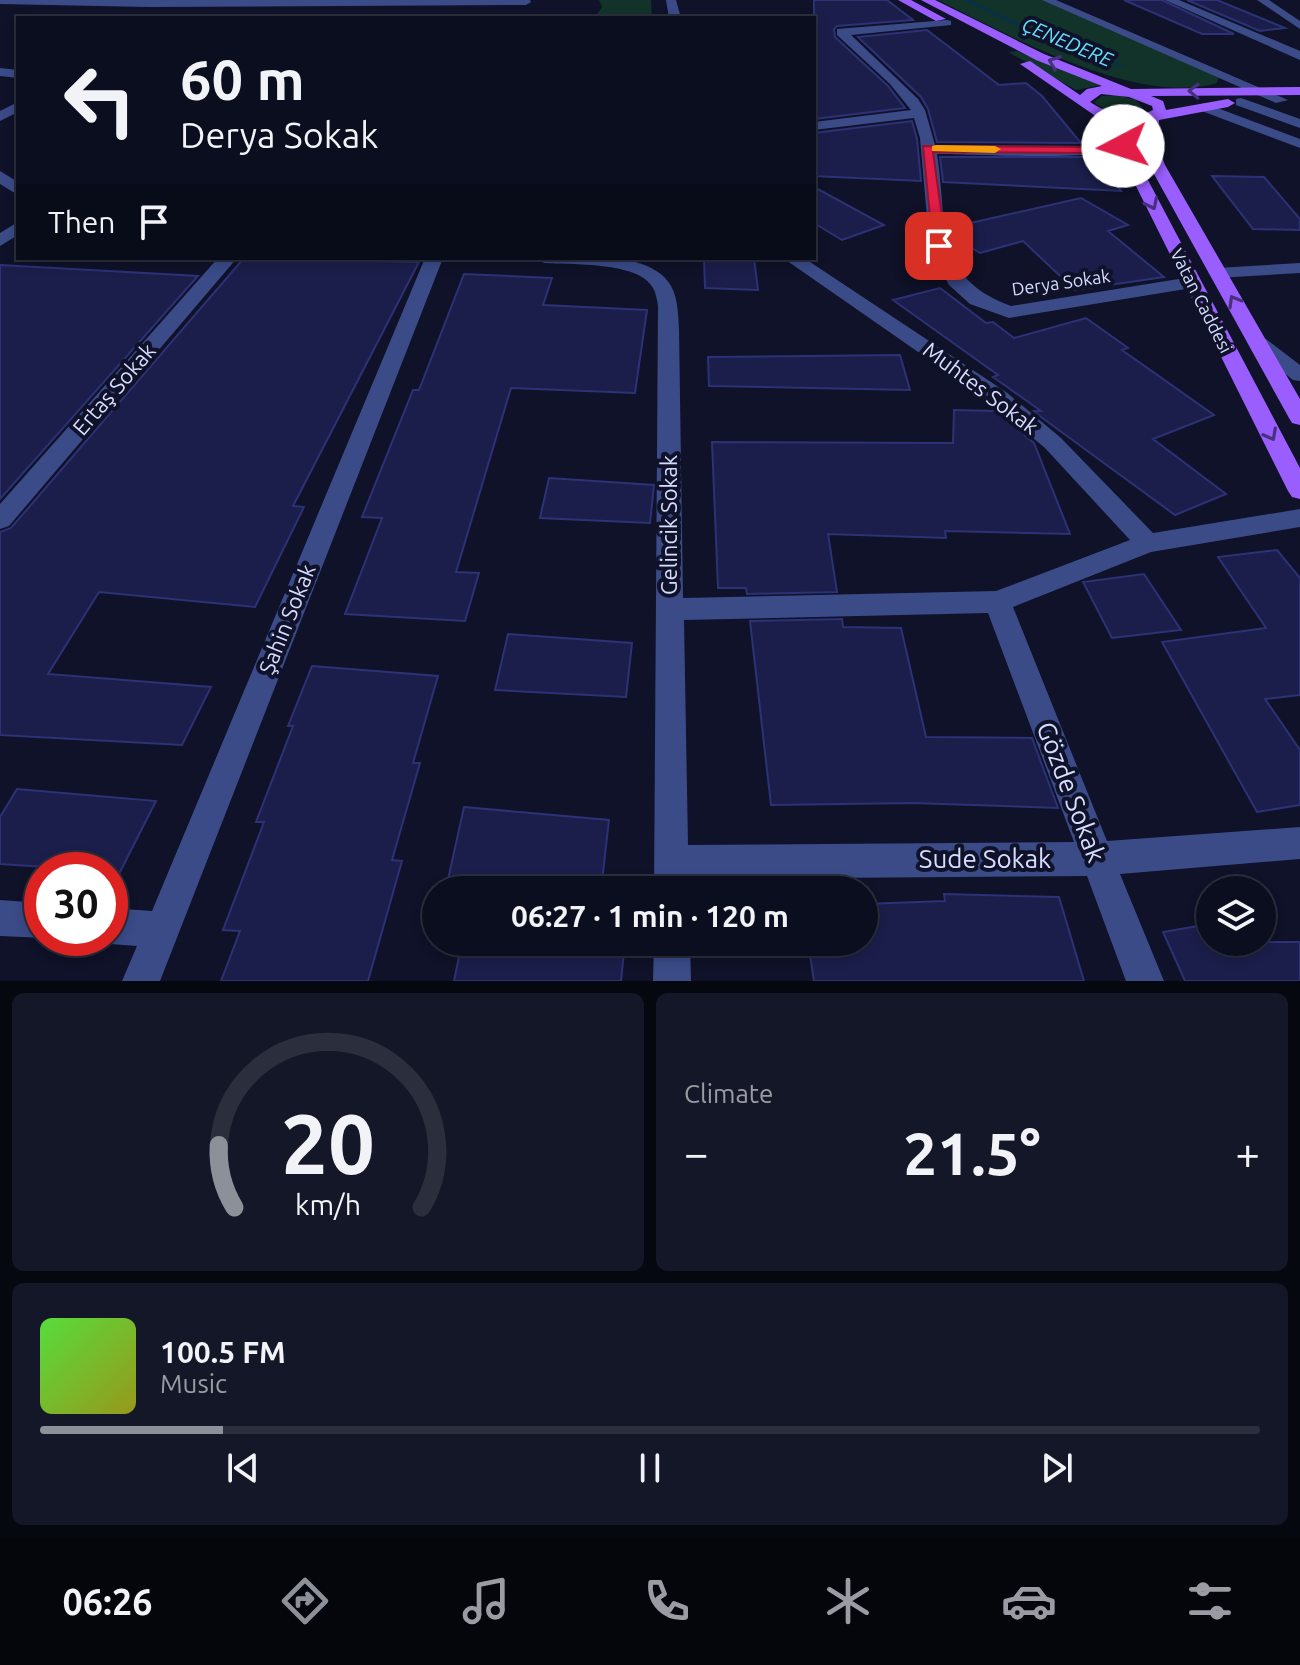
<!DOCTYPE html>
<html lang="en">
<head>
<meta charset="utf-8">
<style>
  body { margin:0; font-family:Ubuntu,sans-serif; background:#141727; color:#f1f3f6; height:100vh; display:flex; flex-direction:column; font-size:30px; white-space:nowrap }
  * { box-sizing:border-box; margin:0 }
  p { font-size:26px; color:#9a9ca4 }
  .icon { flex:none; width:44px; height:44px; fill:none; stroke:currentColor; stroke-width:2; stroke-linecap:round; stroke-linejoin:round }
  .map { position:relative; height:981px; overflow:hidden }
  .panel { display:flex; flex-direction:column; gap:12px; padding:12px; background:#060810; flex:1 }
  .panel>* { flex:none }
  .banner { position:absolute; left:16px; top:16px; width:800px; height:244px; border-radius:0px; box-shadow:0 4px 12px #0003,0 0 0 2px #2b2e3c; background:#0b0e1e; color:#f1f3f6; overflow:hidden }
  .fabs { position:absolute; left:1196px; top:876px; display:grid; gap:16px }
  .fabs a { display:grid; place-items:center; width:80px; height:80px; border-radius:50%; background:#0b0e1e; box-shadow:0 4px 12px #0003,0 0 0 2px #2b2e3c; font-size:40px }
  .speed { position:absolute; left:24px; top:852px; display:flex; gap:16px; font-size:40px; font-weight:700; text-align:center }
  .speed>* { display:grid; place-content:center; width:104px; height:104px; border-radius:50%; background:#0b0e1e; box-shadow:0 4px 12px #0003,0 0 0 2px #2b2e3c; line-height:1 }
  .speed .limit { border:12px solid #d22; background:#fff; color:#111 }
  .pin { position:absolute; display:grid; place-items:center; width:68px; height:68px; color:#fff; margin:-34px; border-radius:16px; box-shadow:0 4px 12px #0006 }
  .me { position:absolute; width:88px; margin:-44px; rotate:265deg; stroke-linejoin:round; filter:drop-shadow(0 0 6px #0008) }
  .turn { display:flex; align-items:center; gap:28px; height:168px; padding:0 32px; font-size:36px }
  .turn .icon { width:104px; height:104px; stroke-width:2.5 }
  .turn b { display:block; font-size:56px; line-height:68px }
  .then { display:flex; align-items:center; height:76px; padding:0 32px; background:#0003; gap:16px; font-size:30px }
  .big { font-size:60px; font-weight:700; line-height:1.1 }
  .panel .widget { flex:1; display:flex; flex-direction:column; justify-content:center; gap:12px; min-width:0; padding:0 28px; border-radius:12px; background:#141727 }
  .panel .dial { align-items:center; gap:0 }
  .dial svg { height:208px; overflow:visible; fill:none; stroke:#2b2e3c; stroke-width:7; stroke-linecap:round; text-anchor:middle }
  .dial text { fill:#f1f3f6; stroke:none }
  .song { display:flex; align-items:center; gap:24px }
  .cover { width:96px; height:96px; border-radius:12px; background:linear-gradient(135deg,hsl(110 70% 55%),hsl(60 70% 35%)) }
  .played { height:8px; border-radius:4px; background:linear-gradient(90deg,#8c9099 15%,#2b2e3c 15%) }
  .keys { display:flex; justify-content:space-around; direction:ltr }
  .heat { display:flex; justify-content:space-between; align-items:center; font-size:44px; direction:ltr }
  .panel .tiles { flex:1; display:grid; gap:12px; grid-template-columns:1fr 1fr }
  .widget:last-child { grid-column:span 2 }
  .trip { position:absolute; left:422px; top:876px; width:456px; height:80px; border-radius:40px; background:#0b0e1e; box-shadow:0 4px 12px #0003,0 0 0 2px #2b2e3c; font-weight:700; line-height:80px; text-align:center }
  .menu { display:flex; height:128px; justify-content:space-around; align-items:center; background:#04060c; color:#9a9ca4 }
  .menu .icon { width:56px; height:56px }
  .menu .on { color:#8c9099 }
  .menu b { font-size:36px; color:#f1f3f6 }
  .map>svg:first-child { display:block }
</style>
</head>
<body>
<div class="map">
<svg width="1300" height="981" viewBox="0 0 1300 981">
  <rect width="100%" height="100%" fill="#0f1228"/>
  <!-- green -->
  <path fill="#123329" d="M599 0H651L652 18H594L602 7Z
    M938 0H1051L1219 76 1217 83C1138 107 1008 35 938 0Z
    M1017 51 1075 75 1106 84 1076 90 1008 52Z
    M1118 95 1136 100 1143 108C1129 118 1106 113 1094 102L1102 96Z"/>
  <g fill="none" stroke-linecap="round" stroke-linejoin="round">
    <!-- stream -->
    <path fill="#093047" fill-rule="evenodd" d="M963 0H970L1027 27 1126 66 1121 67 1023 29Z"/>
  </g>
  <!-- building -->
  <path fill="#1b1e4a" stroke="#2d3176" stroke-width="2" d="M814 0H887L913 20 837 26 834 29 835 37 888 86 905 108 814 119Z
    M1124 0H1162L1234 34H1202Z
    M1187 0H1217L1285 28 1260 31Z
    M927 30 999 85 1026 83 1042 96 1081 143 937 142 928 109 921 97 858 37Z
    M912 121 917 139 921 181 814 176V133Z
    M940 157H1093L1121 191 943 182Z
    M1212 176 1264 177 1300 219V230L1253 229Z
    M814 187 884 225 842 240 814 223Z
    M1081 198 1128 225 1108 231 1164 277 1075 290 1023 241 980 253 949 234 948 228Z
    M244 258 419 262 293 506 304 507 255 607 99 592 48 674 211 687 182 745 0 735V532L11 528Z
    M704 258H754L758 290 705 288Z
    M0 265 198 276 0 499Z
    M464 274 552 278 543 305 647 310 635 393 511 388 456 572 479 573 465 621 345 614 382 518 362 517 413 390H419Z
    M940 288 986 323 993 322 1014 338 1086 318 1128 348 1122 350 1214 415 1153 439 1226 494 1175 515 1041 417 1034 411H1041L993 377 998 375 893 300Z
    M900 355 910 390 709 386 708 357Z
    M954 410 996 411 1034 443 1070 534 945 531 946 538 828 534 837 592 747 594 746 588H718L712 442 953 443Z
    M549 478 654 485 650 523 540 518Z
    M1277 550 1300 578V695L1265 699 1300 750V805L1257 812 1162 642 1266 628 1218 557Z
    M1144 574 1181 630 1112 638 1083 582Z
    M842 619 843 627 901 628 926 737 1032 738 1058 808 913 803 771 805 750 621Z
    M508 634 632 643 626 697 495 690Z
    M312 666 438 676 413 763H420L392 860 402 861 368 981H221L240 931 223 930 264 822H256L293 726H288Z
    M17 789 156 801 120 872 0 864V817Z
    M464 807 609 820 601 890H540L447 884Z
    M944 894 1059 897 1084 981H814L808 942H864V904L945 901Z
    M1210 924V942H1300V981H1185L1163 932Z
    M462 942H625L621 981H454Z"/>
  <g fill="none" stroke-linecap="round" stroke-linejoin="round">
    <!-- minor -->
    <path fill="#3a4b88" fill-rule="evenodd" d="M0 0H530L531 2 526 5 149 7 0 4Z
      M666 0H676L681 18H669Z
      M1042 0H1056L1288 100 1276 103Z
      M1165 0H1179L1300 51V60Z
      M1257 0H1269L1300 21V29Z
      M947 20 951 21V25L851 35 918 99 925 110 935 145 1095 146 1123 142 1130 146C1111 162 970 154 937 154 948 223 932 277 1011 306L1191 277 1200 283 1198 287 1009 318 970 304 949 285 934 257 928 229 920 138 914 118 814 130V122L911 110 890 84 837 35V29Z
      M0 68 18 70V78L0 76Z
      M1241 98 1300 119V128L1236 105V99Z
      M18 102V112L0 121V111Z
      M1204 103 1300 139V148L1199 110 1197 107Z
      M0 171 18 182V195L0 184Z
      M18 222V235L0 246V233Z
      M218 258H237L9 526 0 529V504Z
      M425 258H443L160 981H122L137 946 110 944 97 938H110V908L152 911Z
      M535 258C572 258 650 248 671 286 678 298 678 315 679 329L683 598 996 591 1130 540 1045 448 990 402 783 258H804L1006 392 1061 438 1153 533 1300 509V527L1151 552 1013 607 1107 841 1300 827V859L1120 874 1164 981H1126L1087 876 688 879V890H654L658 306C657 300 656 293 653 288 639 261 570 265 544 263ZM988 613 1074 842 688 845 684 620Z
      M1300 263V273L1217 278 1208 273 1217 268Z
      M1259 337 1266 339 1300 365V381L1293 380 1252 347 1249 343 1252 339Z
      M0 900 42 903 44 938 0 936Z
      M654 942H690L691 981H653Z"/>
    <!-- major -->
    <path fill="#9a5eff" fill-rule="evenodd" d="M898 0H911L946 19 936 21Z
      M921 0H935L1044 54 1131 89 1300 87V95L1151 96 1163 101 1166 110 1228 99 1235 103 1228 107 1159 120 1158 148 1165 165 1300 399V425L1292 423 1289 418 1149 165 1144 148 1145 123 1112 122 1130 146 1300 468V499L1292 497 1288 491 1116 146 1094 115 1020 64 1030 61 1080 95 1087 89 1102 86 1036 60ZM1101 94 1129 97 1152 106 1153 110C1133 121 1108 114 1090 102Z"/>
  </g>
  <!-- one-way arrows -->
  <defs><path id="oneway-chevron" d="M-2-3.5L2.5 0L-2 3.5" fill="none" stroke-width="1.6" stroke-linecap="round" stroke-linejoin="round" transform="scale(2)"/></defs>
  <g stroke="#47307e">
    <use href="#oneway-chevron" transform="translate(1054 62) rotate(-159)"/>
    <use href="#oneway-chevron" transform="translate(1194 91) rotate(-178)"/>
    <use href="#oneway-chevron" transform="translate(1152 204) rotate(64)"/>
    <use href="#oneway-chevron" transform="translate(1234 301) rotate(-120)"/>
    <use href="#oneway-chevron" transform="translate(1271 435) rotate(62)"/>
  </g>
  <!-- route -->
  <path fill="#e11d48" stroke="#92132f" stroke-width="2" d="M1123 143 1129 146 1127 149 1095 153 933 152 946 246 939 250 933 246 923 146 1095 147Z"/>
  <!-- slow -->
  <path fill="#f59e0b" d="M936 145 995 146 1001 149 995 153 932 151V146Z"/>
  <g text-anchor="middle" stroke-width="8" stroke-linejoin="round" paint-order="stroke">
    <!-- far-street labels -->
    <g font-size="18" fill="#d7ddff" stroke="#0f1228">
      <text transform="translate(1061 283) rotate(-8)" y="6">Derya Sokak</text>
      <text transform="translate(1201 301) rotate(63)" y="6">Vatan Caddesi</text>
    </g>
    <!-- far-water labels -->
    <g font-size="20" font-style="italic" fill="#65dfff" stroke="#0f1228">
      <text transform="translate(1067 42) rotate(23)" y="7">ÇENEDERE</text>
    </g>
    <!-- street labels -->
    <g font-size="22" fill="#d7ddff" stroke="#0f1228">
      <text transform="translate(981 388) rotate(37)" y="8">Muhtes Sokak</text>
      <text transform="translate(114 389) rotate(-49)" y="8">Ertaş Sokak</text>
      <text transform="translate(669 525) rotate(-90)" y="8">Gelincik Sokak</text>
      <text transform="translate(287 619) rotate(-68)" y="8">Şahin Sokak</text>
    </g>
    <!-- near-street labels -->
    <g font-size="26" fill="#d7ddff" stroke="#0f1228">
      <text transform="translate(1071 792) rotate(69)" y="9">Gözde Sokak</text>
      <text x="985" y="868">Sude Sokak</text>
    </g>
  </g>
</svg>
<div class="fabs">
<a><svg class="icon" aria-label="layers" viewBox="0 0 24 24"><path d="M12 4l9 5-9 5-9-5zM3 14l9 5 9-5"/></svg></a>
</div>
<div class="speed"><div class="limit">30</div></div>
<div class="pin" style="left:939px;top:246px;background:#d93025"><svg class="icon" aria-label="arrive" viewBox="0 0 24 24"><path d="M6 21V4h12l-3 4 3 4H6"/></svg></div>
<svg class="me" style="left:1123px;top:146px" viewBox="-20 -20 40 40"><circle r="19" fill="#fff"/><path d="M0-13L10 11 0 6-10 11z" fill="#e11d48"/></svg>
<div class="trip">06:27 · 1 min · 120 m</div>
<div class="banner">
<div class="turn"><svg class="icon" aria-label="left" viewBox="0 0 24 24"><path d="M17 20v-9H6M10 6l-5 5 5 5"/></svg><div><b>60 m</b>Derya Sokak</div></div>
<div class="then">Then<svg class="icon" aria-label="arrive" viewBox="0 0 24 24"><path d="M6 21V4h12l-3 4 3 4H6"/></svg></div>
</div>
</div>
<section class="panel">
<div class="tiles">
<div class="widget dial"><svg viewBox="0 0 100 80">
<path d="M14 69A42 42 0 1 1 86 69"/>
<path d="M14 69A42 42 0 0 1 8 45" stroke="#8c9099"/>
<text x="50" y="56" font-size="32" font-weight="700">20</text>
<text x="50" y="72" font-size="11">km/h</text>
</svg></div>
<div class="widget"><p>Climate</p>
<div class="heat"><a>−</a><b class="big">21.5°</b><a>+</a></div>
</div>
<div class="widget">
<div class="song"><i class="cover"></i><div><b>100.5 FM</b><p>Music</p></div></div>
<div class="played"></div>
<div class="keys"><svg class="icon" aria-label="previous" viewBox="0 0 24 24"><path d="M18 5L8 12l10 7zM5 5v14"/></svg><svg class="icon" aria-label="pause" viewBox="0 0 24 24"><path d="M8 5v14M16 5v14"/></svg><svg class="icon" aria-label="next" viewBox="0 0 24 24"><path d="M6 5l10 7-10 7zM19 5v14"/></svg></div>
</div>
</div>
</section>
<nav class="menu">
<b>06:26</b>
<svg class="icon on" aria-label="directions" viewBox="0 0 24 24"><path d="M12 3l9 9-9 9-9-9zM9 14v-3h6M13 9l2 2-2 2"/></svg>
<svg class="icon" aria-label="music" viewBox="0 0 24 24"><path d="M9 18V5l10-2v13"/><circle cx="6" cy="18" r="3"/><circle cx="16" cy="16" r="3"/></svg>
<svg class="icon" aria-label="phone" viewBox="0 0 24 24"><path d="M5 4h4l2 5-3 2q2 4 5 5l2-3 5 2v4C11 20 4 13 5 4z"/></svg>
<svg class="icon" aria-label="climate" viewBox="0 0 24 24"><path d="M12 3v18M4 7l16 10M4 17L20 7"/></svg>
<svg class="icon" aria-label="car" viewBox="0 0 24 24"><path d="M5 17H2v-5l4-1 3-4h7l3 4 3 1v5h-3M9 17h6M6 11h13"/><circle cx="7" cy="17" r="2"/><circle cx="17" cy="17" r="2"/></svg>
<svg class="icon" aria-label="filters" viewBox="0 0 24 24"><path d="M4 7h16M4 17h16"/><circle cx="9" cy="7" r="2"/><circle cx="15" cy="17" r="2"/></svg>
</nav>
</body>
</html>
